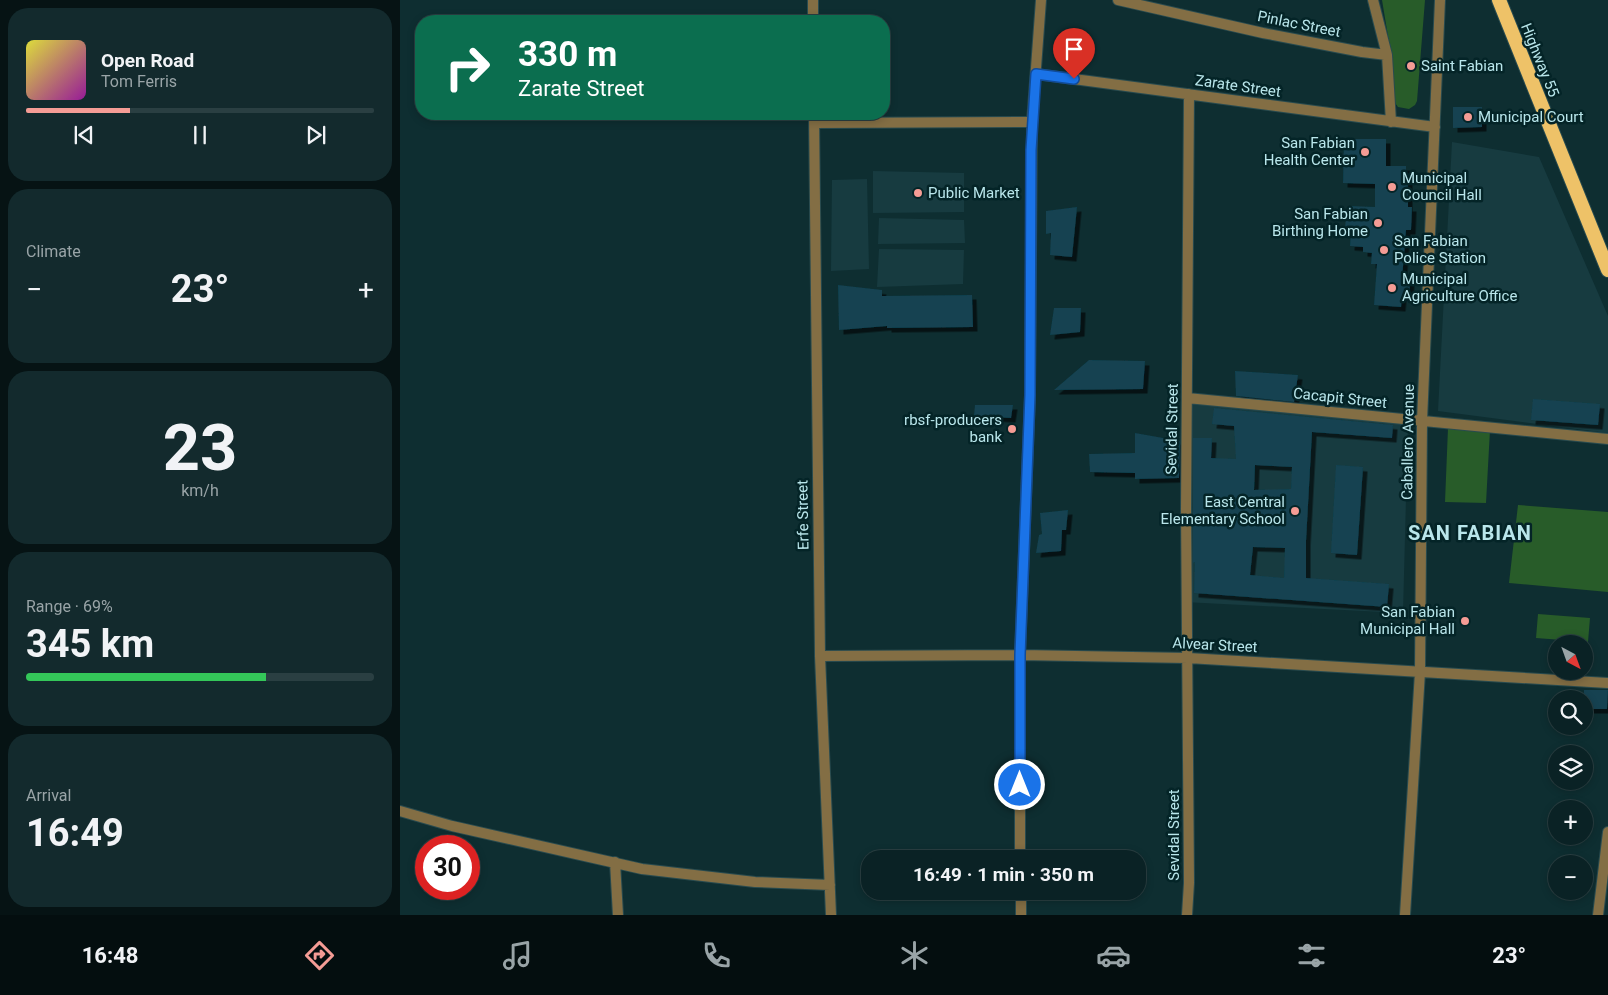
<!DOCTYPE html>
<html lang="en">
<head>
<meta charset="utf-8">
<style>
  body { margin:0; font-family:Roboto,sans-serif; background:#132a2d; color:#f1f3f6; height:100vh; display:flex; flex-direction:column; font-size:19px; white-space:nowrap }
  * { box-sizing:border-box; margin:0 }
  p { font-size:16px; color:#99a4a7 }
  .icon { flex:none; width:28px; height:28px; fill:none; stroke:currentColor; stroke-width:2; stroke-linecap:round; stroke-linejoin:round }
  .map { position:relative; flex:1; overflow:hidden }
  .details { display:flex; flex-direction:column; gap:8px; padding:8px; background:#061314; width:400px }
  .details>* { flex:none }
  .hud { position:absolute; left:15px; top:15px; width:475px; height:105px; border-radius:20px; box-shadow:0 2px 8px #0003,0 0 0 1px #2a3f42; background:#0b6e4f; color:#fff; overflow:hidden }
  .needle { width:32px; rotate:139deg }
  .fabs { position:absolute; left:1148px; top:635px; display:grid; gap:10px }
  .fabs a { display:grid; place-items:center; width:45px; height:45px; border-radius:50%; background:#0a2225; box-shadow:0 2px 8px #0003,0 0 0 1px #2a3f42; font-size:25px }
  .speed { position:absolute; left:15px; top:835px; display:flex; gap:10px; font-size:25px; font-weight:700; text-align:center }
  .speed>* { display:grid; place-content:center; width:65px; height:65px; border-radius:50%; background:#0a2225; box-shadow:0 2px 8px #0003,0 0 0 1px #2a3f42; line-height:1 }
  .speed .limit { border:8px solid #d22; background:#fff; color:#111 }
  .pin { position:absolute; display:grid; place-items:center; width:42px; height:42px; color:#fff; margin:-51px -21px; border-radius:50% 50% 50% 0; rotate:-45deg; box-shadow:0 0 5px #0007 }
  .pin .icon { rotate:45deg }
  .me { position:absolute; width:55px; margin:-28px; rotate:0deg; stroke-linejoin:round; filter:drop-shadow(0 0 4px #0008) }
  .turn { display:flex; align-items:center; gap:18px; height:105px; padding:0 20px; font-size:22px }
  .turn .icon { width:65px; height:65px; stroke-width:2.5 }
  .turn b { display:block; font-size:35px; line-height:42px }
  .big { font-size:38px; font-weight:700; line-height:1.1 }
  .details .widget { flex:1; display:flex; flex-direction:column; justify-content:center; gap:8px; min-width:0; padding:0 18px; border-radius:20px; background:#132a2d }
  .details .dial { align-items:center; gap:0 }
  .dial b { font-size:65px; line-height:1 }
  .song { display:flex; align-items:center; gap:15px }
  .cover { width:60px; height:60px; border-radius:8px; background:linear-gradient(135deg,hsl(60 70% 55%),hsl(300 70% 35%)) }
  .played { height:5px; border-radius:2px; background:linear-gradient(90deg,#f59c95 30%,#2a3f42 30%) }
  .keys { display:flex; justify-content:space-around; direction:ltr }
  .heat { display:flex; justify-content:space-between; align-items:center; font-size:28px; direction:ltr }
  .charge { height:8px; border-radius:4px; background:linear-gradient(90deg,#34c759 69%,#2a3f42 0) }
  .trip { position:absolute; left:461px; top:850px; width:285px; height:50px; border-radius:20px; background:#0a2225; box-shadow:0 2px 8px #0003,0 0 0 1px #2a3f42; font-weight:700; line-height:50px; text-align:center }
  .dock { display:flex; height:80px; justify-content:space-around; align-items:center; background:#040e0f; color:#99a4a7 }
  .dock .icon { width:35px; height:35px }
  .dock .selected { color:#f59c95 }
  .dock b { font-size:22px; color:#f1f3f6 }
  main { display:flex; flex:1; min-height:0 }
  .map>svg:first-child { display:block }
</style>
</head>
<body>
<main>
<section class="details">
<div class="widget">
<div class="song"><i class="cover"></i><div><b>Open Road</b><p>Tom Ferris</p></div></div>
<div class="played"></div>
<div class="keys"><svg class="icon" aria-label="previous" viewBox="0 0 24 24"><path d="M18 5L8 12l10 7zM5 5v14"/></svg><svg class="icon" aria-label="pause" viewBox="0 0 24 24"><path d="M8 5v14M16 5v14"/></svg><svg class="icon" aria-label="next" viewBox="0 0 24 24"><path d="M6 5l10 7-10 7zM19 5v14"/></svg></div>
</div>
<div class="widget"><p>Climate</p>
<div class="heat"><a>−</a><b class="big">23°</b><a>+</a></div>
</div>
<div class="widget dial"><b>23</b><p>km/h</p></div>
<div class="widget"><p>Range · 69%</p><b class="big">345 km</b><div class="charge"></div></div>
<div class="widget"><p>Arrival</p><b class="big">16:49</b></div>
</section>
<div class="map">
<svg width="1208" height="915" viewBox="0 0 1208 915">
  <defs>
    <filter id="shadow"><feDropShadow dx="4.5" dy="4.5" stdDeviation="0" flood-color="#0009"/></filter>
  </defs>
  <rect width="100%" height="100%" fill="#0e2e31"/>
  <!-- built -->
  <path fill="#173b40" d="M1052 142 1139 157 1208 316V433L1038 411Z
    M473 171 564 173V212L473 213Z
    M467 179 469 269 431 271 432 180Z
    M479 218 564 220 565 243 478 244Z
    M479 249 564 250 563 284 477 287Z
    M784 401 1008 421 1003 613 784 602Z"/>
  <!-- green -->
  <path fill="#285c29" d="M982 0H1025L1017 101 1015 105 1009 109 998 107 993 100 992 92V60Z
    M1048 428 1090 430 1086 503 1045 502Z
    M1118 505 1208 512V592L1109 583Z
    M1138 614 1190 618 1188 642 1136 638Z"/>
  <!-- building -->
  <path fill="#134251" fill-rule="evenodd" filter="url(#shadow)" d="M1053 107H1082V127L1053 128Z
    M944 139H986V166H1006V176H1008V207H1012L1011 230H1006L1002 279 1010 280 1009 297 1002 296 1001 307 974 305 977 264H971L972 253 963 252V247L950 246 951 229H945L946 216H949V206L975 207V184L943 183Z
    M677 207 672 257 650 255 651 233 646 234V211Z
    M438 285 482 290V296L572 295 573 327 487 328V326L439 330Z
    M654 308H681L680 332 650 335Z
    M689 360 745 361 743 389 654 390Z
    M835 371 898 375 894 402 836 396Z
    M1133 399 1200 404 1198 425 1131 420Z
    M575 405H613L611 418 574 416Z
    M814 408 993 425 992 438 912 432 906 541V578L989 584 987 607 794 593 795 562 793 563V438H812L811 458 836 459 834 426 812 424ZM855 465 892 467 891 489 854 490ZM853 547 885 548 884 578 850 575Z
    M735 433 780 441 779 478 735 479V473L690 472 689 454 735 453Z
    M936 465 963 467 957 555 931 553Z
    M668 510 666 530H662L661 551 636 553 639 535 642 534 640 513Z
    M1184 690H1208L1207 709H1184Z"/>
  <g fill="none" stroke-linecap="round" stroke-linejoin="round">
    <!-- minor casing -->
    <g stroke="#294b4f" stroke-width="12">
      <path id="minor" d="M413 0V21
        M718 0 863 33 962 52 987 55
        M973 0 987 55 991 122
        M636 74 1035 127
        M414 114 420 656 431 915
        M414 123 632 122
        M787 398 1208 439
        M420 656 620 655 788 658 1208 683
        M0 811 52 826 242 869 355 882 430 885
        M620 859V655L630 395 632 122 641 0
        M215 862 218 915
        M621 891V915
        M787 915 789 883 786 509 789 94
        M1005 915 1020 672 1022 421 1040 0
        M1198 915 1208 832"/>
    </g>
    <!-- trunk casing -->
    <g stroke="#294b4f" stroke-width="16">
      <path id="trunk" d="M1099 0 1208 270"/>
    </g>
    <!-- minor -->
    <use href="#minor" stroke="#836e44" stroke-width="10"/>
    <!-- trunk -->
    <use href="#trunk" stroke="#eec268" stroke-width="14"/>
  </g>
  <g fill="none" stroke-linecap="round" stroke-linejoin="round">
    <!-- route casing -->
    <g stroke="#114b97" stroke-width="12">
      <path id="route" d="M620 785V655L630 395 631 150 636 74 674 79"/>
    </g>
    <!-- route -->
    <use href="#route" stroke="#1a73e8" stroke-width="9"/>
  </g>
  <!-- markers -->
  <g fill="#f59c95" stroke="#042427" stroke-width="2">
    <circle cx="1011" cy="66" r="5"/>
    <circle cx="1068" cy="117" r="5"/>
    <circle cx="965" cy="152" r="5"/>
    <circle cx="992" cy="187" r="5"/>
    <circle cx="518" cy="193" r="5"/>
    <circle cx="978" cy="223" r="5"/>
    <circle cx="984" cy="250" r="5"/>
    <circle cx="992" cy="288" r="5"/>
    <circle cx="612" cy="429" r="5"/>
    <circle cx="895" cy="511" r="5"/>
    <circle cx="1065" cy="621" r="5"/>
  </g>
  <g text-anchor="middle" stroke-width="5" stroke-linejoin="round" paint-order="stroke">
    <!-- street labels -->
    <g font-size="15" fill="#b9e6eb" stroke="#042427">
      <text transform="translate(899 24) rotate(11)" y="5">Pinlac Street</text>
      <text transform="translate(1140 60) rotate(68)" y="5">Highway 55</text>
      <text transform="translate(838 86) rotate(8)" y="5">Zarate Street</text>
      <text transform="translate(940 398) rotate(6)" y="5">Cacapit Street</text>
      <text transform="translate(772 429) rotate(-89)" y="5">Sevidal Street</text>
      <text transform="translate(1008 442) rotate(-89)" y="5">Caballero Avenue</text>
      <text transform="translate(403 515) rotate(-91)" y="5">Erfe Street</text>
      <text transform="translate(815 645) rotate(3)" y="5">Alvear Street</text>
      <text transform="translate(774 835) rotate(-90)" y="5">Sevidal Street</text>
    </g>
    <!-- poi labels -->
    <g font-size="15" fill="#b9e6eb" stroke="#042427" text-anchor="start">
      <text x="1021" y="71">Saint Fabian</text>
      <text x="1078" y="122">Municipal Court</text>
      <text x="955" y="148" text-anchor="end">San Fabian<tspan x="955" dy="17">Health Center</tspan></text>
      <text x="1002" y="183">Municipal<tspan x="1002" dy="17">Council Hall</tspan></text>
      <text x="528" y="198">Public Market</text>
      <text x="968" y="219" text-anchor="end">San Fabian<tspan x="968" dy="17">Birthing Home</tspan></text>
      <text x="994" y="246">San Fabian<tspan x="994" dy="17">Police Station</tspan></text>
      <text x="1002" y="284">Municipal<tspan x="1002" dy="17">Agriculture Office</tspan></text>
      <text x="602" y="425" text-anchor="end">rbsf-producers<tspan x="602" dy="17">bank</tspan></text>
      <text x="885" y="507" text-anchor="end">East Central<tspan x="885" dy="17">Elementary School</tspan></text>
      <text x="1055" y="617" text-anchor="end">San Fabian<tspan x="1055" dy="17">Municipal Hall</tspan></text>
    </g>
    <!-- district labels -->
    <g font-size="20" font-weight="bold" letter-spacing="1" fill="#b9e6eb" stroke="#042427">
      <text x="1070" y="540">SAN FABIAN</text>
    </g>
  </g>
</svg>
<div class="fabs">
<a><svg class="needle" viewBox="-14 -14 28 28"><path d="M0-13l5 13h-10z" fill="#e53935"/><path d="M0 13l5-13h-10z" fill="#99a4a7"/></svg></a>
<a><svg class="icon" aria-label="search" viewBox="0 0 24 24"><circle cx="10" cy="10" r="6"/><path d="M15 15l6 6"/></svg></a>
<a><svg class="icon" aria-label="layers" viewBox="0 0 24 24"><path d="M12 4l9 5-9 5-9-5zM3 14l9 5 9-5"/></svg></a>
<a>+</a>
<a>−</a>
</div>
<div class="speed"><div class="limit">30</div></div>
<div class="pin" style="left:674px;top:79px;background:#d93025"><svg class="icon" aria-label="arrive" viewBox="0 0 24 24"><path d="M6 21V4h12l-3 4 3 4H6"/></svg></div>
<svg class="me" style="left:620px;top:785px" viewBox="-20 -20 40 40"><circle r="17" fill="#1a73e8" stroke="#fff" stroke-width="3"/><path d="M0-11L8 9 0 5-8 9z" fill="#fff"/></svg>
<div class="trip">16:49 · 1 min · 350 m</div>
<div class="hud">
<div class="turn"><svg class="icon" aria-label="right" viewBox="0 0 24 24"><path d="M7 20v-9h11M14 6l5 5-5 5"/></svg><div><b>330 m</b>Zarate Street</div></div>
</div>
</div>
</main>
<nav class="dock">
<b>16:48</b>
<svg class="icon selected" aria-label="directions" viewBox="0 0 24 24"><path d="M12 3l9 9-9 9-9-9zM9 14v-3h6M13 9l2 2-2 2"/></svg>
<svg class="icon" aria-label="music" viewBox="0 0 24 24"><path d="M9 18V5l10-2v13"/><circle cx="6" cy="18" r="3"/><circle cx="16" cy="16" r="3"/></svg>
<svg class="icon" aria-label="phone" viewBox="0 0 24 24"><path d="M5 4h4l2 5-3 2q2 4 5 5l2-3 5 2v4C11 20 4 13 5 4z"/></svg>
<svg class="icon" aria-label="climate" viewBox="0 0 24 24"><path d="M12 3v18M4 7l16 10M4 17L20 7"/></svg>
<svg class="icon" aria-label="car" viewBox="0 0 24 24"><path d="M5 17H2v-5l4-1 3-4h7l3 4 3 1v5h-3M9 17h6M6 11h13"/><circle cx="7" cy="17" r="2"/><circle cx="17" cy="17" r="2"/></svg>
<svg class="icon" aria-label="filters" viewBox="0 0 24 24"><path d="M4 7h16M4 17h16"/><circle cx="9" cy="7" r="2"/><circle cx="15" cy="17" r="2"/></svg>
<b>23°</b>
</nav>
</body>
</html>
